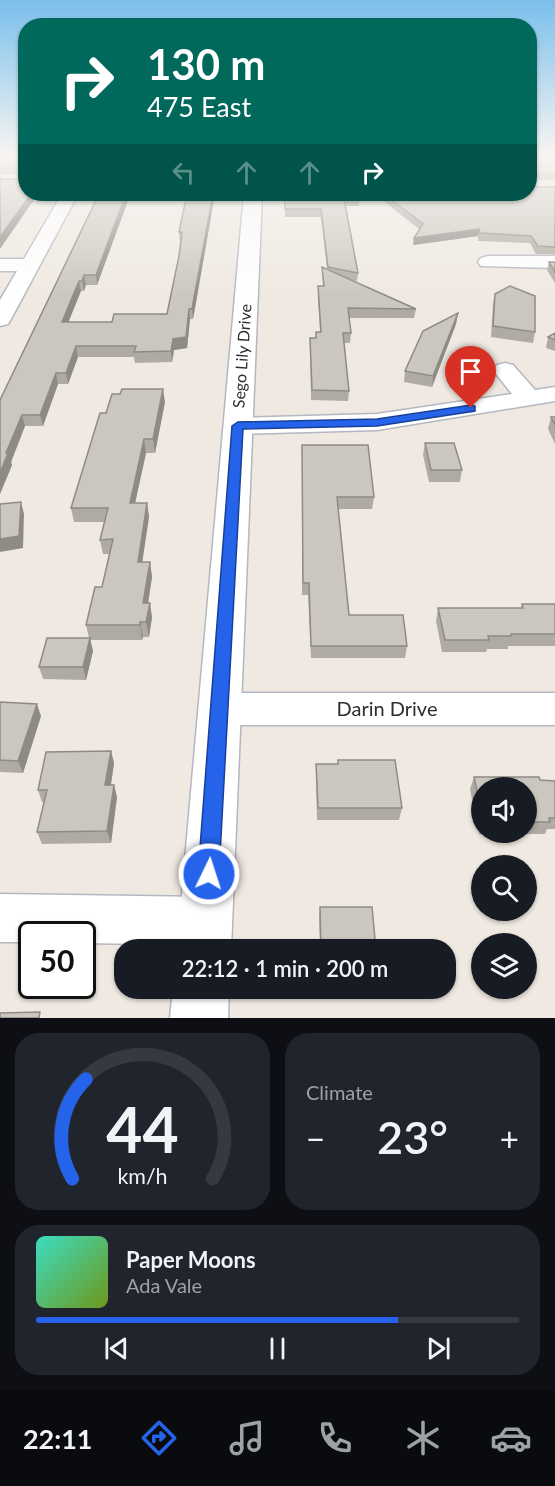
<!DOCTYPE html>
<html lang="en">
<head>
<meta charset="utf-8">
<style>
  body { margin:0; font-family:Lato,sans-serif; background:#20242c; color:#f1f3f6; height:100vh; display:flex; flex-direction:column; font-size:22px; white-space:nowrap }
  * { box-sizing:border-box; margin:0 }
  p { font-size:20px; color:#9ea1a6 }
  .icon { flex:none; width:33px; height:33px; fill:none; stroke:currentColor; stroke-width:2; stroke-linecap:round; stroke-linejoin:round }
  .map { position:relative; height:1018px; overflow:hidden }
  .details { display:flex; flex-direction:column; gap:15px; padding:15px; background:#0d0f14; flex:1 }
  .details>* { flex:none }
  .top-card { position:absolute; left:18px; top:18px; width:519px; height:183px; border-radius:24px; box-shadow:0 2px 4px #0004; background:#00695c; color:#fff; overflow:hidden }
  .tools { position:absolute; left:471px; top:777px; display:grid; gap:12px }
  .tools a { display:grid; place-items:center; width:66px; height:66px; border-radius:50%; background:#171b24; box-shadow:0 2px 4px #0004; font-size:30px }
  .speed { position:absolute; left:18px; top:921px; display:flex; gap:12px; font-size:30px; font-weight:700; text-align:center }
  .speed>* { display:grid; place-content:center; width:78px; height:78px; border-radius:50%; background:#171b24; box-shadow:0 2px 4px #0004; line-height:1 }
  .speed .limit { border:3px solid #111; border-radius:9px; background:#fff; color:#111 }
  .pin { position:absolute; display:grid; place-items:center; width:51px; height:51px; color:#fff; margin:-62px -26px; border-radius:50% 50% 50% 0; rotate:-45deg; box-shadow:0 0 6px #0007 }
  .pin .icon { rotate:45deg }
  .me { position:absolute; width:66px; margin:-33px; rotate:4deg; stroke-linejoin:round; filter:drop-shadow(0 0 4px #0008) }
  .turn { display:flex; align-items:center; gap:21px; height:126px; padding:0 30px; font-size:27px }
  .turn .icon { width:78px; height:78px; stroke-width:2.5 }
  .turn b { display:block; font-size:42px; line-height:51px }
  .lanes { display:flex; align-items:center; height:57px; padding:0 30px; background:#0003; justify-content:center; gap:30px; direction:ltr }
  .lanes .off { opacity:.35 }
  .big { font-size:45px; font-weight:600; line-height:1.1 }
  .details .tile { flex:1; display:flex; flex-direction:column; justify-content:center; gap:9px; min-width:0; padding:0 21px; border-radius:24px; background:#20242c }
  .details .dial { align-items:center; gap:0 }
  .dial svg { height:156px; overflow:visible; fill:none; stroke:#363941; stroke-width:7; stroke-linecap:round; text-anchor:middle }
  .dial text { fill:#f1f3f6; stroke:none }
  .song { display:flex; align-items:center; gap:18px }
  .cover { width:72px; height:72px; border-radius:9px; background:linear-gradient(135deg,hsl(170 70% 55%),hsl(80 70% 35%)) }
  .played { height:6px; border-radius:3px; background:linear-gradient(90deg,#2563eb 75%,#363941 75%) }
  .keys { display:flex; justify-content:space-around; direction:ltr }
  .heat { display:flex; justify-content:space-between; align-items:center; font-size:33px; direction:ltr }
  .details .tiles { flex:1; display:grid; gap:15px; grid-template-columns:1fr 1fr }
  .tile:last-child { grid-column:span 2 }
  .trip { position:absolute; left:114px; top:939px; width:342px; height:60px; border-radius:24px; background:#171b24; box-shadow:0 2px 4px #0004; font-weight:600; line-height:60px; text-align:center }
  .tab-bar { display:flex; height:96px; justify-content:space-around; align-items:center; background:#090b0e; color:#9ea1a6 }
  .tab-bar .icon { width:42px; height:42px }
  .tab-bar .selected { color:#2563eb }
  .tab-bar b { font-size:27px; color:#f1f3f6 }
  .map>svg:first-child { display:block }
</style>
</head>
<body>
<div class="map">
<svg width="555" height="1018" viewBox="0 0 555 1018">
  <rect width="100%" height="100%" fill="#efe9e1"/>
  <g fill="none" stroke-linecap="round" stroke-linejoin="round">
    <!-- street casing -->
    <g stroke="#b4b7c1" stroke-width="3">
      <path id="street" d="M62 194H78L11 319 8 324 0 326V300L17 271H0V259H24Z
        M488 256H555V268L481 266 478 262 481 258Z
        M505 363 513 365 535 390 555 387V401L377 430 238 434 229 432 225 426 229 420 238 418 377 414 512 394 493 370 497 365Z
        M219 693H555V725H219L205 721 200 709 205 697Z
        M0 894 206 897 223 904 230 921 223 938 206 945 82 943V934H32V942H0Z"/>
    </g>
    <!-- secondary casing -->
    <g stroke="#b4b7c1" stroke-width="3">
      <path id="secondary" d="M244 194H262L231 950H177Z
        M173 988H229L228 1018H170Z"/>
    </g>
    <!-- street -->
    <use href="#street" fill="#fff" fill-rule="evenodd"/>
    <!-- secondary -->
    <use href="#secondary" fill="#fff" fill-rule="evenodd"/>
  </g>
  <!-- wall -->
  <path fill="#afaba4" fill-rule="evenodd" d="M0 156H26V174H0Z
    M530 156H555V180H530V187H555V254H536L530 243 478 241V236L413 245 414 238 420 230 375 194H530Z
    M99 194H215L193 319H190L187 348 174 350 172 362 135 363 134 357H78L68 384H58L43 426H25L11 462 12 465 0 494V400ZM129 198 186 199 179 232 180 242H181L179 256 167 314 112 322H68L81 291H84L86 285H97Z
    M285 194 360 199 359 206H346L358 273 357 281 349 279 416 309 414 318H349L351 333 350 343H344L349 391 348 401 311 400 310 338H315L320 332 318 296V286H323L322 267 327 269 321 217H285Z
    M549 262H555V283L547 270Z
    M495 294 535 332 533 343 491 337 493 304Z
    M458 313 456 324 432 387 404 382 405 371Z
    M555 333V351L546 348 548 337Z
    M165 402 155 453H146L135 503H147L149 517 142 562H150L152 577 148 603 152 617 149 637H143L142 640H90L93 651 86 680 43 679 39 667 89 638 86 625 102 587 109 554H103L100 540 105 522H74L71 508Z
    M551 417H555V444L548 429Z
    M425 443 462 470 460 482H429L423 455Z
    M302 445 374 497 372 509H338L349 615 407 646 405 658H311L308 595H302Z
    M522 604H555V646H508V649H487L486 652H442L436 621 438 608H521Z
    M0 702 41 716 23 773 0 772Z
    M111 751 114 763 111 785H114L117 797 111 843 42 844 37 832 44 802H42L38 790Z
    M338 760 402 808 399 820H317L316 777V764H338Z
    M474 777 555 781V829H547L545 834H479L470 789ZM482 788H526V832H482Z
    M320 907 376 950H320L319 918Z
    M321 988H378L376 997 322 996Z"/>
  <!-- shaded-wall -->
  <path fill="#8e8b86" d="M31 194H38L0 249V237Z
    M126 194H128L129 198 97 285 96 275Z
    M213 194H215L193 319 192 309Z
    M479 229 478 236 413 245 414 238Z
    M84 275 86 285 84 291 82 281Z
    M79 281 81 291 64 333 62 322Z
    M189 309 190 319 187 348 174 350 172 362 171 351 173 339Z
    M458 313 456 324 432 387 433 376Z
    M76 346 78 357 68 384 66 373Z
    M56 373 58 384 43 426 40 415Z
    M163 389 165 402 155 453 153 439Z
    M22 415 25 426 11 462 12 465 0 494V473L6 453Z
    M144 439 146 453 132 517 130 503Z
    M21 502 24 514 23 548 0 552V539Z
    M147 503 149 517 140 577 138 562Z
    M150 562 152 577 146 617 143 603Z
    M150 603 152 617 149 637 146 622Z
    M140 622 143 637 142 640 140 625Z
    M90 638 93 651 86 680 83 667Z
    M37 704 41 716 23 773 18 761Z
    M111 751 114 763 109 797 105 785Z
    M114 785 117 797 111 843 107 831Z"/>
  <!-- building -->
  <path fill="#cbc7bf" stroke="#8e8b86" stroke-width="1.5" d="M0 156H26V166H0Z
    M530 156H555V174H530V187H555V247L538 246 531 236 480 233 479 229 414 238 423 224 384 194H530Z
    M0 179H26V194H31L0 237Z
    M99 194H126L96 275H84L82 281H79L62 322H112L114 314H167L179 256 182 232H179L187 194H213L192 309H189L186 337 173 339 171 351 134 352 136 346H76L66 373H56L40 415H22L6 453H8L0 473V400Z
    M285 194H358L360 199H344L358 273 328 267 321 209H285Z
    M549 262H555V272Z
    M322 267 416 309 348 308 351 333H343L349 391 312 390 310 338H316V332H321L318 286H324Z
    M510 286 535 296V332L493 326 495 294Z
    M458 313 433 376 405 371 423 331Z
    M555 333V340L548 337Z
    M122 389H163L153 439H144L130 503H147L138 562H150L143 603H150L146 622H140V625H86L95 587H102L113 539 100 540 108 508H71L100 413H106L112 394H120Z
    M551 417H555V425Z
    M425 443H454L462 470H431Z
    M302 445H368L374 497H337L349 615H403L407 646H311L309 583H303Z
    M21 502 19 536 0 539V504Z
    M522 604H555V634H511V636H488L489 640H445L438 608H523Z
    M47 638H90L83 667H39Z
    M0 702 37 704 18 761 0 760Z
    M111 751 105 785H114L107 831 37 832 47 790H38L46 752Z
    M338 760H395L402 808H318L316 764H338Z
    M474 777H539L540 780 555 781V818H549L550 822H526V788H482V814Z
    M320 907H372L376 950H321Z
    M40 1012 39 1018H0V1013Z"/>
  <!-- sky -->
  <linearGradient id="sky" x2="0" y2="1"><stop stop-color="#7abfeb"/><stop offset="0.52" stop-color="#f8f5f2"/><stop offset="1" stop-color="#f8f5f2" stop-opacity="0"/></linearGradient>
  <rect width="555" height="298" fill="url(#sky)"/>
  <!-- route -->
  <path fill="#2563eb" stroke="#184099" stroke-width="1.5" d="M471 405 475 406V411L377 426 243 429 219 874 216 881 209 884 201 881 198 874 232 426 238 422 377 419Z"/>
  <g text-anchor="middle" stroke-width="4.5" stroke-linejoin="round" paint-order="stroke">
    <!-- street labels -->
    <g font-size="16" fill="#2e2e2e" stroke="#fff">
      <text transform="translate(242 356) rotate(-86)" y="6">Sego Lily Drive</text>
    </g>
    <!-- near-street labels -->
    <g font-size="20" fill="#2e2e2e" stroke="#fff">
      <text x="387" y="716">Darin Drive</text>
    </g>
  </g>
</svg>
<div class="tools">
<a><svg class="icon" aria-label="sound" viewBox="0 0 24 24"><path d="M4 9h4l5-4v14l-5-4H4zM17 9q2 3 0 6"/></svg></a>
<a><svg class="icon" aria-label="search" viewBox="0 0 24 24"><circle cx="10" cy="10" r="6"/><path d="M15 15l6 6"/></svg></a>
<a><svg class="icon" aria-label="layers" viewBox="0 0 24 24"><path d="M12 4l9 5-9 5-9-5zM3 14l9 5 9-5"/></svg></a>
</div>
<div class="speed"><div class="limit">50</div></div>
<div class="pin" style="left:471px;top:408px;background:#d93025"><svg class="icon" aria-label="arrive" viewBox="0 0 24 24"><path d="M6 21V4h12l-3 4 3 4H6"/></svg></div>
<svg class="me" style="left:209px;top:874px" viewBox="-20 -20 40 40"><circle r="17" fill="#2563eb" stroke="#fff" stroke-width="3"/><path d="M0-11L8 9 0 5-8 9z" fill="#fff"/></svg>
<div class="trip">22:12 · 1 min · 200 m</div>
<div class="top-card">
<div class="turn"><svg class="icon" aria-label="right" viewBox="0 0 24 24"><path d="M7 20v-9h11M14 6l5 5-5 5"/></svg><div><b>130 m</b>475 East</div></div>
<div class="lanes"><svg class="icon off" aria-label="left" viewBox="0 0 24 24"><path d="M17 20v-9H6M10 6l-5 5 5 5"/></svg><svg class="icon off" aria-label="ahead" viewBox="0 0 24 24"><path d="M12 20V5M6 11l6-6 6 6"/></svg><svg class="icon off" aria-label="ahead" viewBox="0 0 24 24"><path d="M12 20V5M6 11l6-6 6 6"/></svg><svg class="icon" aria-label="right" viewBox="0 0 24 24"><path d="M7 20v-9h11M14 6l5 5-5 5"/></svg></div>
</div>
</div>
<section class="details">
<div class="tiles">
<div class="tile dial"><svg viewBox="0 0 100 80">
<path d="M14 69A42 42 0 1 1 86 69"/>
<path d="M14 69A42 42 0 0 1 21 18" stroke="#2563eb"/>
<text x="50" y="56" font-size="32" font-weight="700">44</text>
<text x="50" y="72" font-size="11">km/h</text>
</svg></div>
<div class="tile"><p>Climate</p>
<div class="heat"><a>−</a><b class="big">23°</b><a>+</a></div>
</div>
<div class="tile">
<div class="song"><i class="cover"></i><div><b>Paper Moons</b><p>Ada Vale</p></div></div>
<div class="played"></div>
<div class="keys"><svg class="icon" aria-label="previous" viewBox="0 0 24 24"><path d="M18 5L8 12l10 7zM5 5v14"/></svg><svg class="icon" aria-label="pause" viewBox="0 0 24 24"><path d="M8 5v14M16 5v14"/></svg><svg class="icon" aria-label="next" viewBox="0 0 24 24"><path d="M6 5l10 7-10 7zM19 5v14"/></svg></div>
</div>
</div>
</section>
<nav class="tab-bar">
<b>22:11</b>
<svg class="icon selected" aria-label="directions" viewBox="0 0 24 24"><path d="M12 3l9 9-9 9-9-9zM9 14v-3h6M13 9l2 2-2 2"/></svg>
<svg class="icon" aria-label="music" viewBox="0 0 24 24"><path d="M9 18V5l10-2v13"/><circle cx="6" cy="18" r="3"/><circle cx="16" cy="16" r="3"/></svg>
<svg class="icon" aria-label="phone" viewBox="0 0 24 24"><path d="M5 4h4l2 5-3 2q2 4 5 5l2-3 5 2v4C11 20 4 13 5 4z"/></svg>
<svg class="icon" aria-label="climate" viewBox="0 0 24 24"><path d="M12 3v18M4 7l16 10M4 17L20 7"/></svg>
<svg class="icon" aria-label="car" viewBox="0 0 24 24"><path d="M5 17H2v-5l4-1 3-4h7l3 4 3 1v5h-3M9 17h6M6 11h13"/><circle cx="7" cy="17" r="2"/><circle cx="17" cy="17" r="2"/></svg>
</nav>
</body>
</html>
